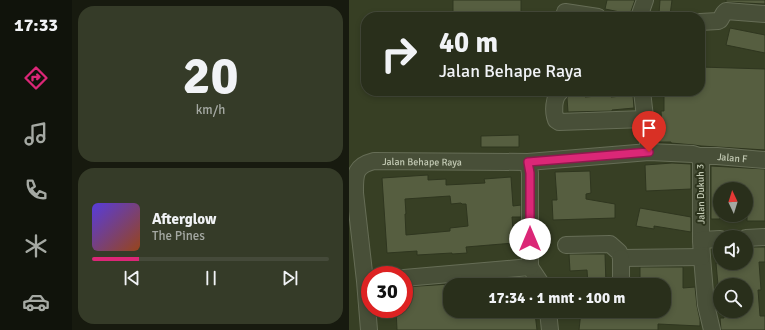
<!DOCTYPE html>
<html lang="id">
<head>
<meta charset="utf-8">
<style>
  body { margin:0; font-family:Signika,sans-serif; background:#353b28; color:#f1f3f6; height:100vh; display:flex; flex-direction:column; font-size:15px; white-space:nowrap }
  * { box-sizing:border-box; margin:0 }
  p { font-size:13px; color:#a5a9a3 }
  .icon { flex:none; width:22px; height:22px; fill:none; stroke:currentColor; stroke-width:2; stroke-linecap:round; stroke-linejoin:round }
  .map { position:relative; flex:1; overflow:hidden }
  .drawer { display:flex; flex-direction:column; gap:6px; padding:6px; background:#171a0f; width:277px }
  .drawer>* { flex:none }
  .hud { position:absolute; left:12px; top:12px; width:344px; height:84px; border-radius:16px; box-shadow:0 2px 6px #0003,0 0 0 1px #454a3a; background:#292f1b; color:#f1f3f6; overflow:hidden }
  .needle { width:26px; rotate:356deg }
  .buttons { position:absolute; left:364px; top:182px; display:grid; gap:8px }
  .buttons a { display:grid; place-items:center; width:40px; height:40px; border-radius:50%; background:#292f1b; box-shadow:0 2px 6px #0003,0 0 0 1px #454a3a; font-size:20px }
  .speed { position:absolute; left:12px; top:266px; display:flex; gap:8px; font-size:20px; font-weight:700; text-align:center }
  .speed>* { display:grid; place-content:center; width:52px; height:52px; border-radius:50%; background:#292f1b; box-shadow:0 2px 6px #0003,0 0 0 1px #454a3a; line-height:1 }
  .speed .limit { border:6px solid #d22; background:#fff; color:#111 }
  .pin { position:absolute; display:grid; place-items:center; width:34px; height:34px; color:#fff; margin:-41px -17px; border-radius:50% 50% 50% 0; rotate:-45deg; box-shadow:0 0 4px #0007 }
  .pin .icon { rotate:45deg }
  .me { position:absolute; width:44px; margin:-22px; rotate:0deg; stroke-linejoin:round; filter:drop-shadow(0 0 3px #0008) }
  .turn { display:flex; align-items:center; gap:14px; height:84px; padding:0 12px; font-size:18px }
  .turn .icon { width:52px; height:52px; stroke-width:2.5 }
  .turn b { display:block; font-size:28px; line-height:34px }
  .drawer .widget { flex:1; display:flex; flex-direction:column; justify-content:center; gap:6px; min-width:0; padding:0 14px; border-radius:16px; background:#353b28 }
  .drawer .dial { align-items:center; gap:0 }
  .dial b { font-size:52px; line-height:1 }
  .song { display:flex; align-items:center; gap:12px }
  .cover { width:48px; height:48px; border-radius:6px; background:linear-gradient(135deg,hsl(250 70% 55%),hsl(20 70% 35%)) }
  .played { height:4px; border-radius:2px; background:linear-gradient(90deg,#db2777 20%,#454a3a 20%) }
  .keys { display:flex; justify-content:space-around; direction:ltr }
  .trip { position:absolute; left:94px; top:278px; width:228px; height:40px; border-radius:16px; background:#292f1b; box-shadow:0 2px 6px #0003,0 0 0 1px #454a3a; font-weight:700; line-height:40px; text-align:center }
  main { display:flex; flex:1; min-height:0 }
  .dock { display:flex; flex-direction:column; width:72px; justify-content:space-around; align-items:center; background:#10130b; color:#a5a9a3 }
  .dock .icon { width:28px; height:28px }
  .dock .active { color:#db2777 }
  .dock b { font-size:18px; color:#f1f3f6 }
  .map>svg:first-child { display:block }
</style>
</head>
<body>
<main>
<nav class="dock">
<b>17:33</b>
<svg class="icon active" aria-label="directions" viewBox="0 0 24 24"><path d="M12 3l9 9-9 9-9-9zM9 14v-3h6M13 9l2 2-2 2"/></svg>
<svg class="icon" aria-label="music" viewBox="0 0 24 24"><path d="M9 18V5l10-2v13"/><circle cx="6" cy="18" r="3"/><circle cx="16" cy="16" r="3"/></svg>
<svg class="icon" aria-label="phone" viewBox="0 0 24 24"><path d="M5 4h4l2 5-3 2q2 4 5 5l2-3 5 2v4C11 20 4 13 5 4z"/></svg>
<svg class="icon" aria-label="climate" viewBox="0 0 24 24"><path d="M12 3v18M4 7l16 10M4 17L20 7"/></svg>
<svg class="icon" aria-label="car" viewBox="0 0 24 24"><path d="M5 17H2v-5l4-1 3-4h7l3 4 3 1v5h-3M9 17h6M6 11h13"/><circle cx="7" cy="17" r="2"/><circle cx="17" cy="17" r="2"/></svg>
</nav>
<section class="drawer">
<div class="widget dial"><b>20</b><p>km/h</p></div>
<div class="widget">
<div class="song"><i class="cover"></i><div><b>Afterglow</b><p>The Pines</p></div></div>
<div class="played"></div>
<div class="keys"><svg class="icon" aria-label="previous" viewBox="0 0 24 24"><path d="M18 5L8 12l10 7zM5 5v14"/></svg><svg class="icon" aria-label="pause" viewBox="0 0 24 24"><path d="M8 5v14M16 5v14"/></svg><svg class="icon" aria-label="next" viewBox="0 0 24 24"><path d="M6 5l10 7-10 7zM19 5v14"/></svg></div>
</div>
</section>
<div class="map">
<svg width="416" height="330" viewBox="0 0 416 330">
  <rect width="100%" height="100%" fill="#373f24"/>
  <!-- building -->
  <path fill="#565e40" stroke="#2f361f" fill-rule="evenodd" d="M104 0H172V15L104 14Z
    M258 0H286L281 14 256 9Z
    M311 0H323L321 15 310 14Z
    M377 0H416V4L377 2Z
    M381 28 416 35V53L377 45Z
    M351 67 416 69V150L369 147 352 146 345 145 322 143V142H310V129L313 128 312 111H315V94H316V91H351Z
    M236 94V97L262 95V97L284 95 285 108 263 110V111L219 112 218 98 220 95Z
    M170 135V147H132V136Z
    M323 163 342 164V189L297 191 296 165Z
    M362 166 416 169V221H398V189H371V219H362Z
    M241 171 242 193 237 194V199L266 204V218L204 220 203 200H208L206 172Z
    M79 175V180L97 179V185L136 183 135 179 162 177 164 206 172 205V217H163L165 243 117 247 118 253 103 254V253L68 255V251L38 253 33 178ZM101 196 102 204 112 203 113 204H117L119 226 101 228V231L57 235 56 214H57L56 199Z
    M291 208 342 217V232L305 226V229L287 226Z
    M397 247H416V262H410L412 290H409L411 316H416V330H372L371 318H375V311H397V285H369L367 263H397Z
    M220 254H256L257 285H239L238 270 221 271Z
    M291 267H334V288L346 287 348 306 351 320V326L309 324V330H230L232 311H315V285H291Z
    M176 277V285H163V278Z
    M101 284V311H167V315L186 313 188 330H48L47 309H55V287Z"/>
  <g fill="none" stroke-linecap="round" stroke-linejoin="round">
    <!-- minor casing -->
    <g stroke="#666d56" stroke-width="18">
      <g id="minor">
        <path d="M216 12 249 17"/>
        <path d="M290 17 296 0"/>
        <path d="M351 22 369 21 371 20 375 13 377 11 416 14"/>
        <path d="M212 91C204 97 204 112 207 120L210 122 296 119"/>
        <path d="M293 91 300 152"/>
        <path d="M350 156 352 162V240L353 257 357 305 363 330"/>
        <path d="M179 162 181 173V267"/>
        <path d="M397 238 416 237"/>
        <path d="M352 240 371 239"/>
        <path d="M217 245 261 244 270 252 272 258 353 257"/>
        <path d="M181 267 193 285"/>
        <path d="M55 278 181 267"/>
        <path d="M272 285V258"/>
        <path d="M199 311 201 330"/>
        <path id="s1" d="M20 330 16 281 6 193C6 175 5 166 25 161L179 162 300 152 344 154 350 156H368L416 160"/>
      </g>
    </g>
    <!-- minor -->
    <use href="#minor" stroke="#484f38" stroke-width="16"/>
  </g>
  <g fill="none" stroke-linecap="round" stroke-linejoin="round">
    <!-- route casing -->
    <g stroke="#8e194d" stroke-width="10">
      <path id="route" d="M181 239V173L179 162 300 152"/>
    </g>
    <!-- route -->
    <use href="#route" stroke="#db2777" stroke-width="7"/>
  </g>
  <g text-anchor="middle" stroke-width="4" stroke-linejoin="round" paint-order="stroke">
    <!-- street labels -->
    <g font-size="10" fill="#c3cab4" stroke="#2d341d">
      <text dy="4" stroke="none"><textPath href="#s1" startOffset="539">Jalan F</textPath></text>
      <text dy="4" stroke="none"><textPath href="#s1" startOffset="228">Jalan Behape Raya</textPath></text>
      <text transform="translate(351 194) rotate(-91)" y="4">Jalan Dukuh 3</text>
    </g>
  </g>
</svg>
<div class="buttons">
<a><svg class="needle" viewBox="-14 -14 28 28"><path d="M0-13l5 13h-10z" fill="#e53935"/><path d="M0 13l5-13h-10z" fill="#a5a9a3"/></svg></a>
<a><svg class="icon" aria-label="sound" viewBox="0 0 24 24"><path d="M4 9h4l5-4v14l-5-4H4zM17 9q2 3 0 6"/></svg></a>
<a><svg class="icon" aria-label="search" viewBox="0 0 24 24"><circle cx="10" cy="10" r="6"/><path d="M15 15l6 6"/></svg></a>
</div>
<div class="speed"><div class="limit">30</div></div>
<div class="pin" style="left:300px;top:152px;background:#d93025"><svg class="icon" aria-label="arrive" viewBox="0 0 24 24"><path d="M6 21V4h12l-3 4 3 4H6"/></svg></div>
<svg class="me" style="left:181px;top:239px" viewBox="-20 -20 40 40"><circle r="19" fill="#fff"/><path d="M0-13L10 11 0 6-10 11z" fill="#db2777"/></svg>
<div class="trip">17:34 · 1 mnt · 100 m</div>
<div class="hud">
<div class="turn"><svg class="icon" aria-label="right" viewBox="0 0 24 24"><path d="M7 20v-9h11M14 6l5 5-5 5"/></svg><div><b>40 m</b>Jalan Behape Raya</div></div>
</div>
</div>
</main>
</body>
</html>
